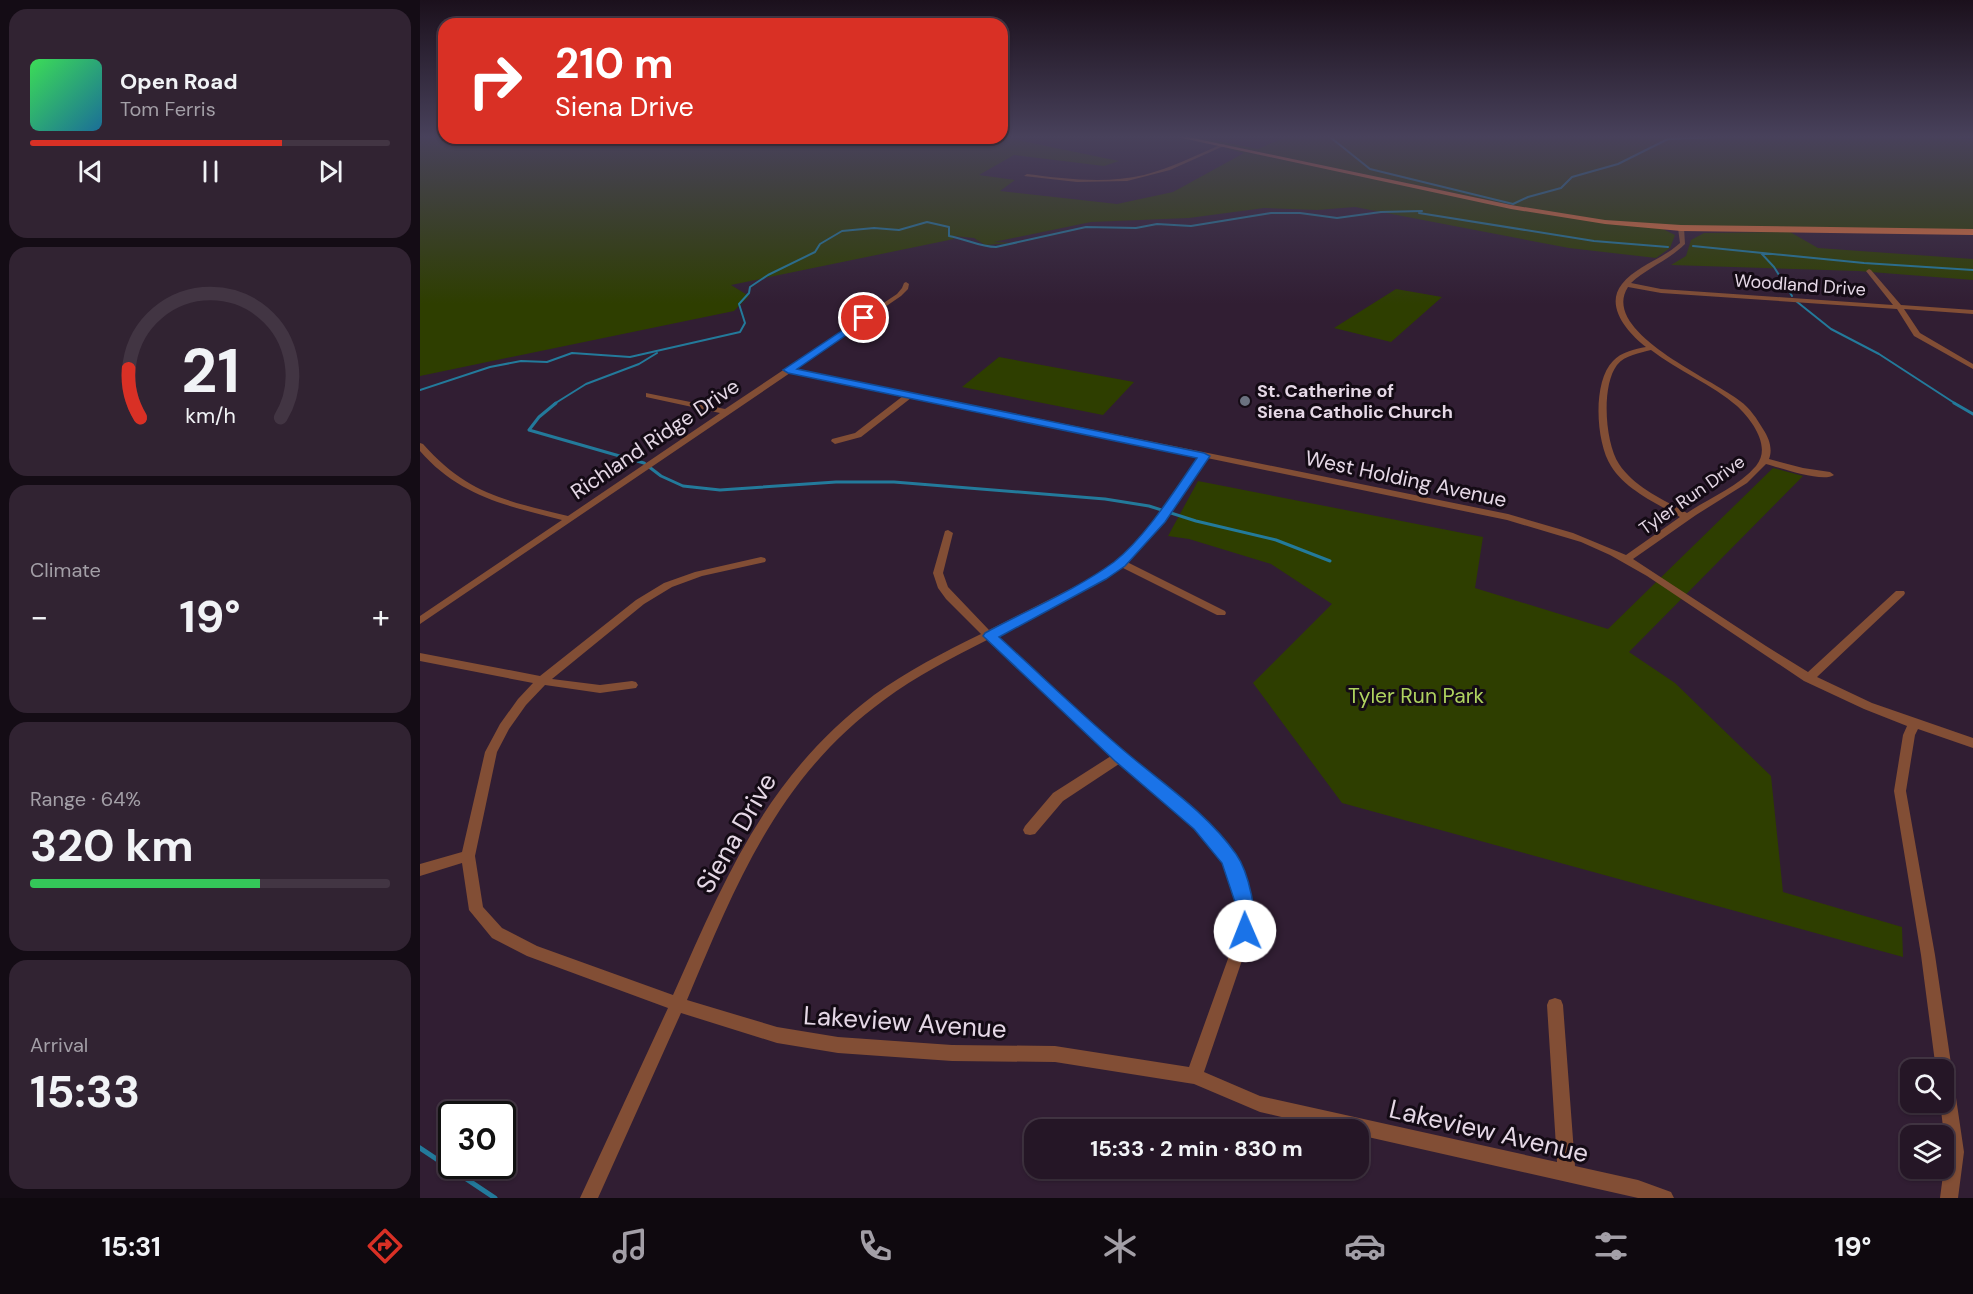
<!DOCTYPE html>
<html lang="en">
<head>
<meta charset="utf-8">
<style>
  body { margin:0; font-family:"DM Sans",sans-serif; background:#312332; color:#f1f3f6; height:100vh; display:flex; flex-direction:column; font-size:22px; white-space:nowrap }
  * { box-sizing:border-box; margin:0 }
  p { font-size:20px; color:#a39fa7 }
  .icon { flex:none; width:33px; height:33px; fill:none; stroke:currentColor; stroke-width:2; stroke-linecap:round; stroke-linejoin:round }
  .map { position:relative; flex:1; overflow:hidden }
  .panel { display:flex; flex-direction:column; gap:9px; padding:9px; background:#140c15; width:420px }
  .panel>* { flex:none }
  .guide { position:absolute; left:18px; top:18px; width:570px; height:126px; border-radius:18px; box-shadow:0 2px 4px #0004,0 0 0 2px #423543; background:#d93025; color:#fff; overflow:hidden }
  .fabs { position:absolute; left:1480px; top:1059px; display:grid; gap:12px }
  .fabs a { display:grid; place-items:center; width:54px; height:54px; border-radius:12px; background:#251626; box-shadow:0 2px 4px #0004,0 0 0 2px #423543; font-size:30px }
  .speed { position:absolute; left:18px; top:1101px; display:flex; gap:12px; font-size:30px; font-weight:700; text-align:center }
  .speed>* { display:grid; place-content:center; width:78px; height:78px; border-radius:50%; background:#251626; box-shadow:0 2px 4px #0004,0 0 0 2px #423543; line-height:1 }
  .speed .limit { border:3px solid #111; border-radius:9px; background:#fff; color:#111 }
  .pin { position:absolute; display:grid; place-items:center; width:51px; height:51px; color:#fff; margin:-26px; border:3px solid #fff; border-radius:50%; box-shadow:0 2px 6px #0007 }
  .me { position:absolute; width:66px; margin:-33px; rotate:359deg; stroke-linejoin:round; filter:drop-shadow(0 0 4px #0008) }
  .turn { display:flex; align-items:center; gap:21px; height:126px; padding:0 18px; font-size:27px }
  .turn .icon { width:78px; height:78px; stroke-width:2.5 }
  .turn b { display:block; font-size:42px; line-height:51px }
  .big { font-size:45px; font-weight:700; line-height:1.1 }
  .panel .tile { flex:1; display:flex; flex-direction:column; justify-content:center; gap:9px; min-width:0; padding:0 21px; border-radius:18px; background:#312332 }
  .panel .dial { align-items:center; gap:0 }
  .dial svg { height:156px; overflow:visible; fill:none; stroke:#423543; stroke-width:7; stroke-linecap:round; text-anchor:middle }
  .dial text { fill:#f1f3f6; stroke:none }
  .song { display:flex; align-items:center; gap:18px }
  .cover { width:72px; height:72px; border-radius:9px; background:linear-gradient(135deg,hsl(130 70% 55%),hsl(200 70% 35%)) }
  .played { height:6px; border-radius:3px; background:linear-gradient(90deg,#d93025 70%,#423543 70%) }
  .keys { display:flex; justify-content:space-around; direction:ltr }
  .heat { display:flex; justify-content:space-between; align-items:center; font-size:33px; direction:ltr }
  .charge { height:9px; border-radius:4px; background:linear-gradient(90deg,#34c759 64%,#423543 0) }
  .trip { position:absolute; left:604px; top:1119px; width:345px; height:60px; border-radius:18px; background:#251626; box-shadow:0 2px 4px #0004,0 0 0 2px #423543; font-weight:700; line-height:60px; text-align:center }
  .dock { display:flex; height:96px; justify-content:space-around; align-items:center; background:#0f090f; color:#a39fa7 }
  .dock .icon { width:42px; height:42px }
  .dock .current { color:#d93025 }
  .dock b { font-size:27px; color:#f1f3f6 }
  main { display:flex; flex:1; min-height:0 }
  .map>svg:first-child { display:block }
</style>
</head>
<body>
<main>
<section class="panel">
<div class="tile">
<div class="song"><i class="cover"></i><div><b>Open Road</b><p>Tom Ferris</p></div></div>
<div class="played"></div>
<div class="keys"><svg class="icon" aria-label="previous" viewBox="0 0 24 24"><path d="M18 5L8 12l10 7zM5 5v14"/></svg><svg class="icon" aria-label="pause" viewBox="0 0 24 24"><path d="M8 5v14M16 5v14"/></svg><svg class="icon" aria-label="next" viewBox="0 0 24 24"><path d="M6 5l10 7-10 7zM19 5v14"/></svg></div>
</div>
<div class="tile dial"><svg viewBox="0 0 100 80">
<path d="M14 69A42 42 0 1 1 86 69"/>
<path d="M14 69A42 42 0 0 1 8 44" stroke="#d93025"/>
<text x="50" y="56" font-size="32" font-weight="700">21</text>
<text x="50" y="72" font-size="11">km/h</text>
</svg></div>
<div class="tile"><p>Climate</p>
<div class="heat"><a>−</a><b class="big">19°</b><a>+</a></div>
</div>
<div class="tile"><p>Range · 64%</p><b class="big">320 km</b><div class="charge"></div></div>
<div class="tile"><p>Arrival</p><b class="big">15:33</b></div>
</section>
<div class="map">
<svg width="1553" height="1198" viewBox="0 0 1553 1198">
  <rect width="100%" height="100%" fill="#311e33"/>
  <!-- green -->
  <path fill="#2e3e00" d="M0 137 444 138 497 144 509 138 582 137 699 161 684 166 594 155 559 175 595 180 580 191 697 204 753 192 824 153 805 148H808L1108 211 1243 229 1255 235 1250 248 1236 258 1149 248 935 207 897 210 844 208 769 218 671 222 574 242 593 243 565 245 554 238 533 236 534 239 311 285 329 296 314 311 0 376Z
    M767 137H777L838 149 865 137H1535L1553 141V230L1271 227 1182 220 1101 207Z
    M1370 232 1398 248 1553 259V280L1438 271 1251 265 1266 256 1271 240 1284 233Z
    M976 289 1022 297 971 342 914 328Z
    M579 357 714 382 683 415 542 387Z
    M1353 468 1383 476 1209 652 1255 683 1351 776 1363 892 1482 927 1483 957 922 803 833 683 912 604 851 564 769 539 748 536 778 481 1063 537 1055 588 1188 629Z"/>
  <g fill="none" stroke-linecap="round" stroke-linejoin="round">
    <!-- stream-far2 -->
    <path stroke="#237a9b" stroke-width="2" d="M910 137 950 169 1093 204 1108 197 1141 188 1152 177 1198 164 1248 139 1293 137
      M999 213 1174 241 1248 247
      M1273 246 1444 263 1553 270
      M1341 253 1354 267 1372 296
      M1376 301 1411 329 1459 354 1536 404
      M0 390 70 367 101 361 127 362 152 353 210 357 320 332 325 323 319 304 329 293 330 287 348 275 395 252 400 244 422 231 454 228 479 230 507 222 529 227V236C546 239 560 247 576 247L666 227 716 228 737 224 771 226 851 213H880L917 218 961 212 1002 211
      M134 404 166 384 219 364 237 353"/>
    <!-- stream-far1 -->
    <path stroke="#237a9b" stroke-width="3" d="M136 403 119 417 109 430 224 463 241 476 263 486 300 490 416 482H474L685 499 729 506 776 521 856 540 910 561
      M1534 403 1553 414"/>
    <!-- stream -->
    <path stroke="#237a9b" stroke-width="5" d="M0 1148 75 1198"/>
    <!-- street -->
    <path fill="#824e35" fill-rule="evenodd" d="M802 144 806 145 750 170 707 181 657 182 604 176 607 174C645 179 686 184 724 175 751 168 777 155 802 144Z
      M1261 226 1264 228 1265 244C1249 260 1227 268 1211 283L1241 289 1473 305 1446 271 1449 269 1451 270 1481 305 1553 310V314L1484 309 1500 333 1553 364V369L1494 336 1477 309 1241 293 1208 287C1179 332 1293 379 1320 401 1330 408 1337 419 1343 429 1349 438 1353 449 1349 459L1383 468 1410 472 1414 475C1403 483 1361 468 1346 464L1327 483 1276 515 1213 559 1346 646 1388 672 1476 591H1484L1485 593 1484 595 1397 677 1452 703 1553 738V748L1498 729 1495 735 1486 791 1515 955 1544 1152 1538 1198H1520L1526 1152 1520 1102H1524V1070H1516L1501 955 1474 791 1483 735 1487 726 1444 709 1384 681 1227 576 1190 555 1161 542 1087 520 787 458 739 527 707 562 805 611 806 613 805 615H797L701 567 674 586 575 636 704 754 785 820 817 859 831 901 832 931 784 1072 840 1096 1137 1162 1127 1005 1129 1000 1135 998 1141 1000 1143 1005 1155 1166 1218 1180 1251 1192 1254 1198H1218L939 1135V1130H916L840 1112 774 1084 635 1062 532 1061 418 1053 357 1043 261 1013 178 1198H160L248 1008 107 956 72 938 49 910 42 863 0 876V864L42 852 65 752 80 724 98 699 113 683 0 661V653L120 676 216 600 244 583 275 572 341 557 345 558 346 560 345 562 282 576 252 587 224 604 132 679 180 685 212 681 216 682 218 685 216 688 180 693 125 685 106 705 89 729 77 752 55 856 63 907 82 928 117 946 253 995C306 876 346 777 454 695 487 671 524 652 561 634L526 599 518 588 513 573 525 531 528 530 533 533 523 573 528 587 569 630 666 581 690 566 710 548 732 523 779 457 491 398 441 437 415 444 411 441 412 439 435 433 483 396 370 373 0 624V616L142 520C87 506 39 496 0 451V443L3 444C47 494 87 501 148 516L300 413 226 397V393L305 409 477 294 482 288 484 283 486 282 489 284 488 289 481 296 375 369 1088 514 1153 533 1206 555 1260 517C1236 503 1206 490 1191 466 1176 443 1172 382 1193 361 1201 352 1215 349 1226 347 1208 333 1184 306 1202 284 1216 266 1243 259 1260 243L1258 228ZM1231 350C1258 371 1292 384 1317 406 1332 420 1352 447 1336 466 1318 487 1289 498 1267 513 1244 500 1214 487 1199 464 1185 443 1181 386 1197 365 1205 355 1220 353 1231 350ZM567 640 691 756 633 793 605 826 603 830 605 834 610 835 615 834 643 801 699 764 775 828 804 862 817 901 818 931 769 1067 635 1046 532 1045 418 1037 357 1027 267 1000C316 884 358 777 464 700 496 676 532 658 567 640Z"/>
    <!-- primary -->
    <path fill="#de723a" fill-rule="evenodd" d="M757 137H768L1091 205 1185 220 1261 225 1553 229V235L1261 231 1185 224 1091 209Z"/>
  </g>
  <!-- sky -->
  <linearGradient id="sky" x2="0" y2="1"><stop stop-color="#1b101c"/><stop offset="0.45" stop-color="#48415b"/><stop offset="1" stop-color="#48415b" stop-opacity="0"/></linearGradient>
  <rect width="1553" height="304" fill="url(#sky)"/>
  <!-- route -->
  <path fill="#1a73e8" stroke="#114b97" stroke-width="1.5" d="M444 316 448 317V320L377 369 784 453 790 456 745 522 705 566 686 579 579 637C622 676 664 717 708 754 745 785 788 814 816 854 828 871 840 918 831 937L825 940 818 937 815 931V902L802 863 774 829 695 761 563 636 565 633C607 610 656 590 694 562 725 538 755 490 777 458L368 373 363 370Z"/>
  <!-- markers -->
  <circle fill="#6b7280" stroke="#140b15" stroke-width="2" cx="825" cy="401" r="6"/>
  <g text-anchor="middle" stroke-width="6" stroke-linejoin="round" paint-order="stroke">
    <!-- far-street labels -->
    <g font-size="18" fill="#e5d8e6" stroke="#140b15">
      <text transform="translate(1380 285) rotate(4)" y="6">Woodland Drive</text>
      <text transform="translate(1272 495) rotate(-35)" y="6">Tyler Run Drive</text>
    </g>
    <!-- far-poi labels -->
    <g font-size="18" font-weight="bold" fill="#e5d8e6" stroke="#140b15" text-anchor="start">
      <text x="837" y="397">St. Catherine of<tspan x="837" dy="21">Siena Catholic Church</tspan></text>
    </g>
    <!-- street labels -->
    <g font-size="21" fill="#e5d8e6" stroke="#140b15">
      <text transform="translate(235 439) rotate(-34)" y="7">Richland Ridge Drive</text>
      <text transform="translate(986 479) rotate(12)" y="7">West Holding Avenue</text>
    </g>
    <!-- park labels -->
    <g font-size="21" fill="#afd360" stroke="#140b15">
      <text x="996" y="703">Tyler Run Park</text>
    </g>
    <!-- near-street labels -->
    <g font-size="26" fill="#e5d8e6" stroke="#140b15">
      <text transform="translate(316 833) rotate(-60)" y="9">Siena Drive</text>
      <text transform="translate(485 1022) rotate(4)" y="9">Lakeview Avenue</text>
      <text transform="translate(1069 1131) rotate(13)" y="9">Lakeview Avenue</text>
    </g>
  </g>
</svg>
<div class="fabs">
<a><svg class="icon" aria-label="search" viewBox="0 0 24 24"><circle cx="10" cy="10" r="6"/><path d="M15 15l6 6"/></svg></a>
<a><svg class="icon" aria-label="layers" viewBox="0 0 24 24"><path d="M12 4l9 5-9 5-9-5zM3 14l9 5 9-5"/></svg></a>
</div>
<div class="speed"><div class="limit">30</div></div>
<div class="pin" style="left:444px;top:318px;background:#d93025"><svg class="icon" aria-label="arrive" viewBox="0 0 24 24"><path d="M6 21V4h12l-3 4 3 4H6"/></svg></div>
<svg class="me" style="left:825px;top:931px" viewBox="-20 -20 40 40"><circle r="19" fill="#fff"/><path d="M0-13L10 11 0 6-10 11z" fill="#1a73e8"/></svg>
<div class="trip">15:33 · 2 min · 830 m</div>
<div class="guide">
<div class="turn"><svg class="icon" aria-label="right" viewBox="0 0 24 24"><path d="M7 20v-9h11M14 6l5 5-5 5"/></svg><div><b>210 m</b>Siena Drive</div></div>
</div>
</div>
</main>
<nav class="dock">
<b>15:31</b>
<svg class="icon current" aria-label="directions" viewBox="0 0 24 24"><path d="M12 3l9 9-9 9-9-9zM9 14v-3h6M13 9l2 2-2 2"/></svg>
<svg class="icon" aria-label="music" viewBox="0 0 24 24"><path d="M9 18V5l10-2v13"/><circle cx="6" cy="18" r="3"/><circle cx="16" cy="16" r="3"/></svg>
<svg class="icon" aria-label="phone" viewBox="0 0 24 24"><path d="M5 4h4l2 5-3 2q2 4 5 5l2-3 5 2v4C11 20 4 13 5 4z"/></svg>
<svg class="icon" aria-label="climate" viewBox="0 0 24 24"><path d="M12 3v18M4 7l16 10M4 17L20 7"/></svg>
<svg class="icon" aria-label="car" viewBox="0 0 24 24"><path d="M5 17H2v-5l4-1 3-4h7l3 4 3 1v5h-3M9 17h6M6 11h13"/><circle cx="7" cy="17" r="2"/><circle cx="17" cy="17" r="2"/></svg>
<svg class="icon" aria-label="filters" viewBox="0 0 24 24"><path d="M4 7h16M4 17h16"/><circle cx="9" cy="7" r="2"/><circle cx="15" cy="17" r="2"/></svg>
<b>19°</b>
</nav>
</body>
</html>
